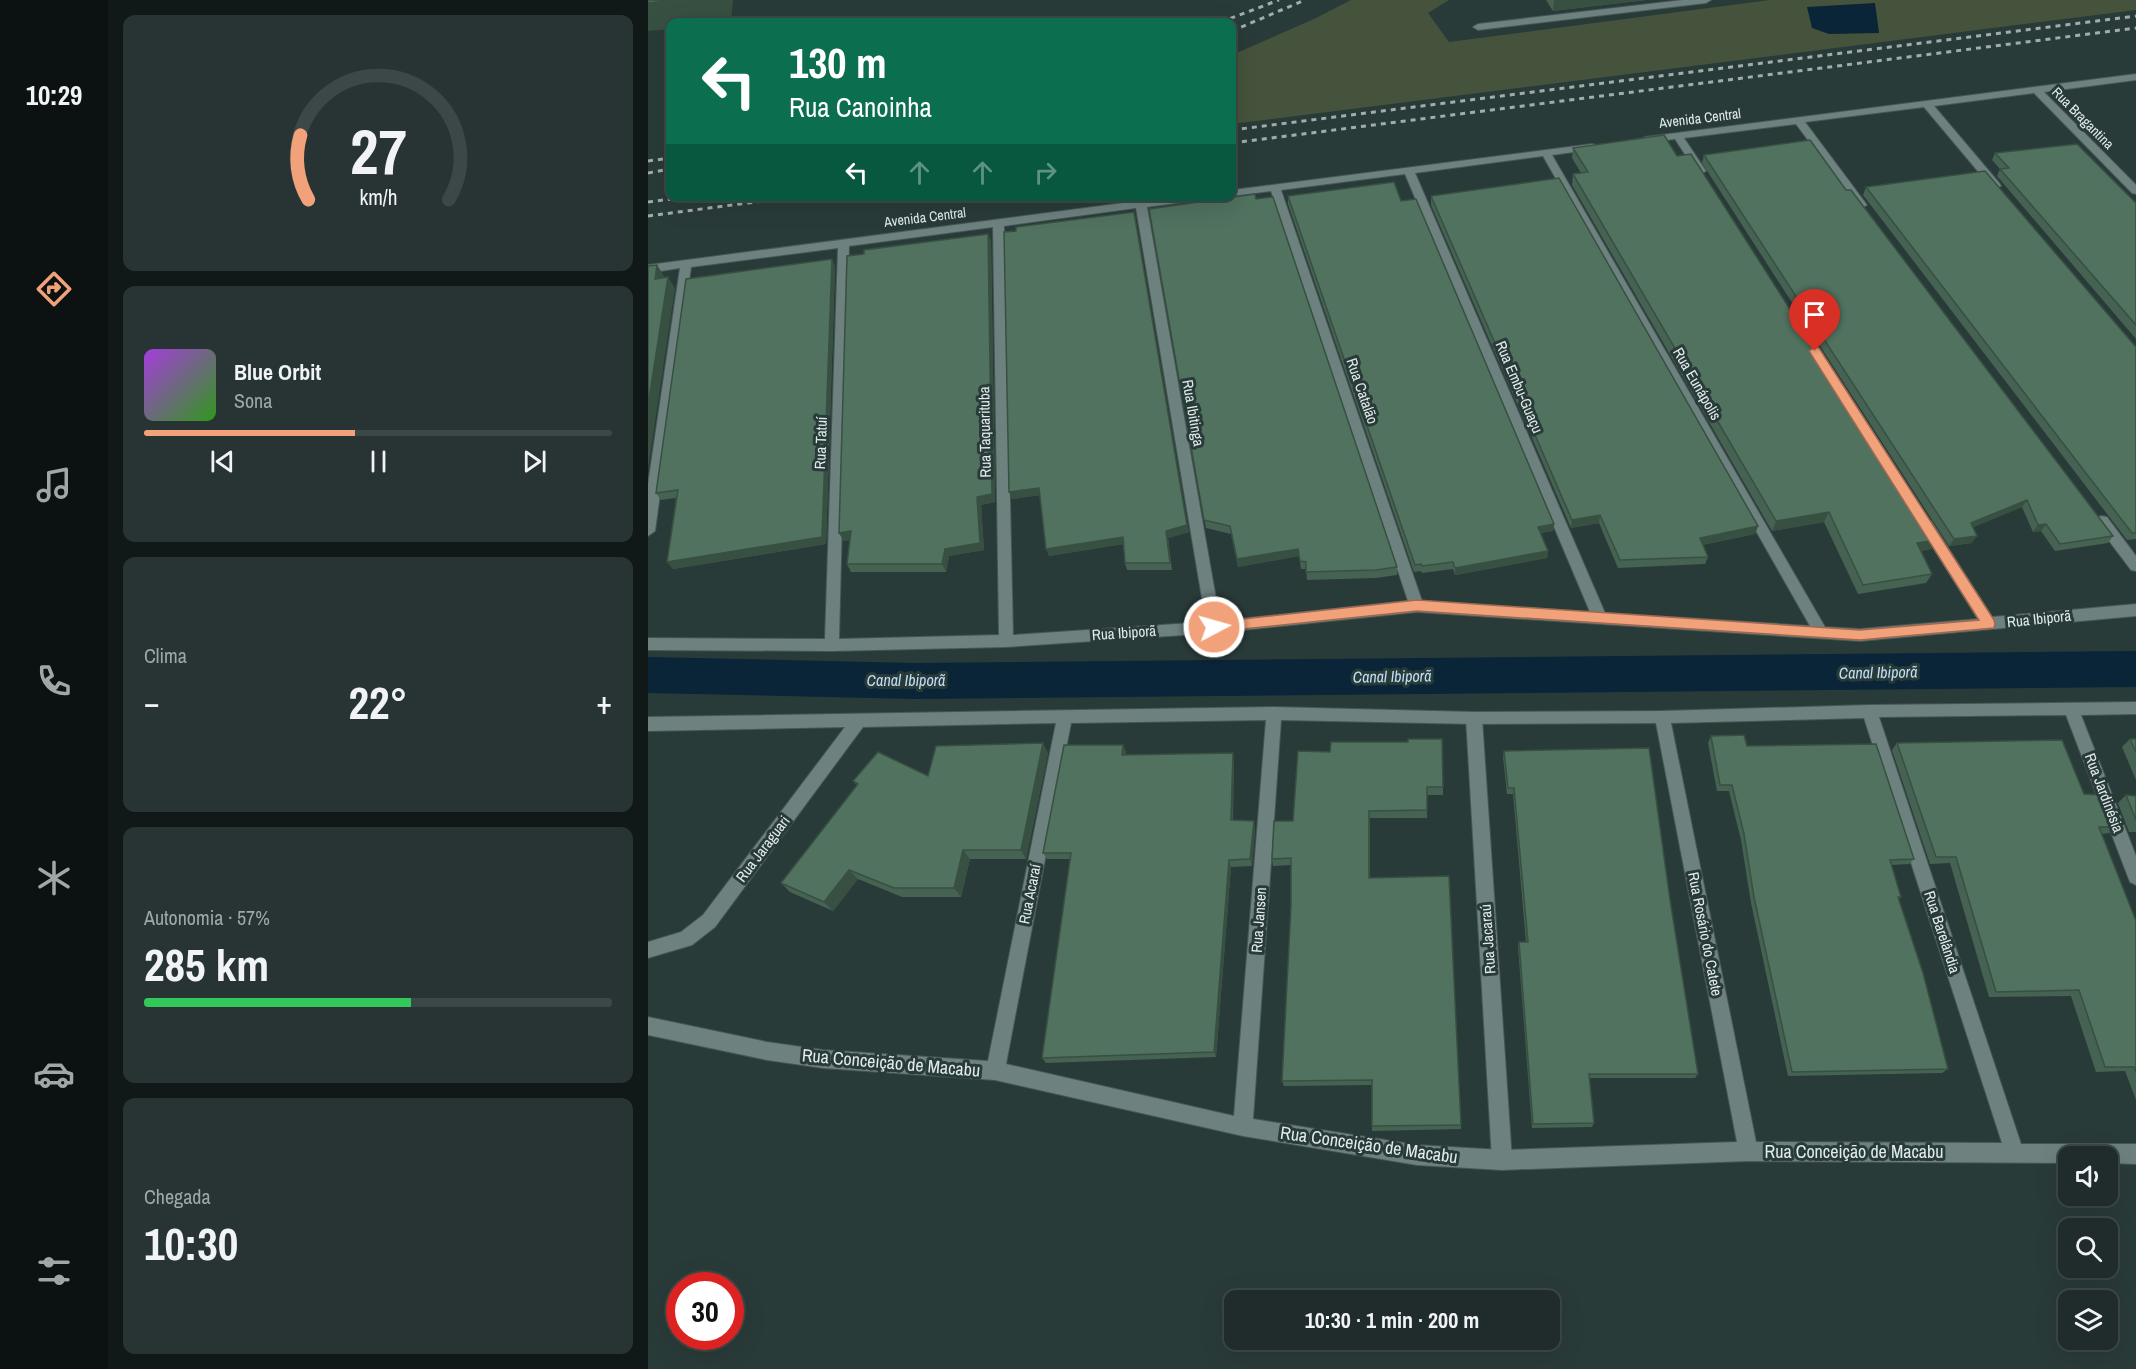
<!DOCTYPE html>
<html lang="pt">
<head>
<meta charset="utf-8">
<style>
  body { margin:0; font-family:"Archivo Narrow",sans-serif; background:#273433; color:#f1f3f6; height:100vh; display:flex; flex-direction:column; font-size:22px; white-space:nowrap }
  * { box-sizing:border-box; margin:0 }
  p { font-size:20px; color:#a1a7a9 }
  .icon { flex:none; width:33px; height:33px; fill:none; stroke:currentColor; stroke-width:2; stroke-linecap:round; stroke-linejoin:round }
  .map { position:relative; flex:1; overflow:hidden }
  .drawer { display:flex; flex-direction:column; gap:15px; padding:15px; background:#111818; width:540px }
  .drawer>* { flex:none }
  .hud { position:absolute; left:18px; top:18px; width:570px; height:183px; border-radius:12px; box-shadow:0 6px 24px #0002,0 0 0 2px #3c4847; background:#0b6e4f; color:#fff; overflow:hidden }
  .fabs { position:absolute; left:1410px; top:1146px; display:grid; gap:12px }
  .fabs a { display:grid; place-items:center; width:60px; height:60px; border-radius:12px; background:#1f2c2b; box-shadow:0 6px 24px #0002,0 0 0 2px #3c4847; font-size:30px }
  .speed { position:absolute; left:18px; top:1272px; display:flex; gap:12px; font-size:30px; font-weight:700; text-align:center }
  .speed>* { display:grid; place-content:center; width:78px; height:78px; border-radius:50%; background:#1f2c2b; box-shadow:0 6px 24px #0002,0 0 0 2px #3c4847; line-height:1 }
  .speed .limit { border:9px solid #d22; background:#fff; color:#111 }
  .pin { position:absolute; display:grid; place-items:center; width:51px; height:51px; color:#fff; margin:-62px -26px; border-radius:50% 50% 50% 0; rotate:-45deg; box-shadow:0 0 6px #0007 }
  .pin .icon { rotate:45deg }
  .me { position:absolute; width:66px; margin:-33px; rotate:84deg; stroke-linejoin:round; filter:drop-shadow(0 0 4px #0008) }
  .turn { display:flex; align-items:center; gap:21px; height:126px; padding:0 24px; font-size:27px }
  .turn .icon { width:78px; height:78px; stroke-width:2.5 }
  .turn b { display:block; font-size:42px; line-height:51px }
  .lanes { display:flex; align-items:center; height:57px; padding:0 24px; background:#0003; justify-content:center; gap:30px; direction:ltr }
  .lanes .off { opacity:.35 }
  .big { font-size:45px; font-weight:700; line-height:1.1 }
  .drawer .widget { flex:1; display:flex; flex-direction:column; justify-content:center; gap:9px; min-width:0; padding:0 21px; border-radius:12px; background:#273433 }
  .drawer .dial { align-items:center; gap:0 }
  .dial svg { height:156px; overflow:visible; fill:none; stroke:#3c4847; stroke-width:7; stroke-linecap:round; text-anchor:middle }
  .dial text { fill:#f1f3f6; stroke:none }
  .song { display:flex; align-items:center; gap:18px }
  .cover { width:72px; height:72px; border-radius:9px; background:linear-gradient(135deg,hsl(280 70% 55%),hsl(110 70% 35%)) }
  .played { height:6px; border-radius:3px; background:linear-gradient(90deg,#f1a27b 45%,#3c4847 45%) }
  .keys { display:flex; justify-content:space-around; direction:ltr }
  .heat { display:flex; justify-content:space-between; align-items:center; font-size:33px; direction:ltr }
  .charge { height:9px; border-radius:4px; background:linear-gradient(90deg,#34c759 57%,#3c4847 0) }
  .trip { position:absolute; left:576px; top:1290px; width:336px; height:60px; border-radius:12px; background:#1f2c2b; box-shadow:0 6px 24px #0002,0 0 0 2px #3c4847; font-weight:700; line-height:60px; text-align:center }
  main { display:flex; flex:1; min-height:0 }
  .dock { display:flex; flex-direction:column; width:108px; justify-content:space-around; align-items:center; background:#0c1211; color:#a1a7a9 }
  .dock .icon { width:42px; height:42px }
  .dock .on { color:#f1a27b }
  .dock b { font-size:27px; color:#f1f3f6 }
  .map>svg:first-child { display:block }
</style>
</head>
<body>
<main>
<nav class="dock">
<b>10:29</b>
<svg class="icon on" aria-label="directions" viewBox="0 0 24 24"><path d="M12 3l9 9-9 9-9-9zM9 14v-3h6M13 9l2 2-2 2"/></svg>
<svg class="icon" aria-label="music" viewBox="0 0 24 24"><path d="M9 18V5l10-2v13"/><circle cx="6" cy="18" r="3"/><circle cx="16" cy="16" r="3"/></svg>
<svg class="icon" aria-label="phone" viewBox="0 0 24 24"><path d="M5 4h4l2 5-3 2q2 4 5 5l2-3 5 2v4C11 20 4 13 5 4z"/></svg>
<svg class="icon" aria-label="climate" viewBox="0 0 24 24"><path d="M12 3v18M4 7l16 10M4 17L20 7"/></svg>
<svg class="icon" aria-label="car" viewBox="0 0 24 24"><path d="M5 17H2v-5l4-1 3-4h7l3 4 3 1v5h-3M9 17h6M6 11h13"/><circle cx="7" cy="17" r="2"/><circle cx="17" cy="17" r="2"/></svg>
<svg class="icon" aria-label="filters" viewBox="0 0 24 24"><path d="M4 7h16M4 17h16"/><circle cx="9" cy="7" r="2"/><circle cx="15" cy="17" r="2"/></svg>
</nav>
<section class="drawer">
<div class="widget dial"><svg viewBox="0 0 100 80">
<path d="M14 69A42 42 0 1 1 86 69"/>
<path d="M14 69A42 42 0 0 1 10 36" stroke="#f1a27b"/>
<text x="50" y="56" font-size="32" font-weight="700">27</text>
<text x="50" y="72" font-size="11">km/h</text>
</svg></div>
<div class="widget">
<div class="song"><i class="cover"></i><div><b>Blue Orbit</b><p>Sona</p></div></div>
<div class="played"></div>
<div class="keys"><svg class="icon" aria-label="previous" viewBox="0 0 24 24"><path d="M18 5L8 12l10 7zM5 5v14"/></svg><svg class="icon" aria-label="pause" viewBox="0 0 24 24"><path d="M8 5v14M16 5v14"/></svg><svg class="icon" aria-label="next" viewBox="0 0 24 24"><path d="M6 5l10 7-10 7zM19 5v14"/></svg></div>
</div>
<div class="widget"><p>Clima</p>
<div class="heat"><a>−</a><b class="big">22°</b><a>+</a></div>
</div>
<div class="widget"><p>Autonomia · 57%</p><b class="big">285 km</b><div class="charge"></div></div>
<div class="widget"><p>Chegada</p><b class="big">10:30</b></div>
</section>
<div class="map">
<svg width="1488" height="1369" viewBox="0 0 1488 1369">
  <rect width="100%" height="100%" fill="#293b39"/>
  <!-- green -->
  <path fill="#46533c" d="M703 0H801L780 13 801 42 1122 0H1488V10L584 124V55L666 19Z"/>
  <!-- water -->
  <path fill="#0a2438" d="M1227 3 1231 33 1181 34 1164 28 1159 7Z"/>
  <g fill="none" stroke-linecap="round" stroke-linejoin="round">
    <!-- canal -->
    <path fill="#0a2438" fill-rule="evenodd" d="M1488 651V687L267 699 0 693V657L267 663Z"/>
    <!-- pedestrian casing -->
    <g stroke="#475655" stroke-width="2">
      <path id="pedestrian" d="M826 712 831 713 834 718 864 1160 861 1167 854 1170 847 1167 844 1160 818 718 821 713Z"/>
    </g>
    <!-- minor casing -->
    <g stroke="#475655" stroke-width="2">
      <path id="minor" d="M1035 0H1063L1058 3 830 30 825 27 830 24Z
        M1488 74V80L1396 92 1488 185V194L1484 193 1386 93 1286 106 1352 184 1353 186 1348 189 1344 188 1276 107 1157 122 1219 205 1214 208 1210 207 1148 124 1036 138 1058 171 1053 174 1049 173 1027 139 997 143 992 140 997 137Z
        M944 144 948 145V149L904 155 1177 627 1212 629 1330 619 1271 525 1278 520 1283 521 1344 617 1488 604V616L1212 641 769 612 566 633 358 647 184 651 0 650V638L177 639 190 248 43 267 7 531 0 536V484L32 268 0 273V265L529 196H563L558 199 499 207 572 621 760 601 623 191 584 196V190ZM895 156 1162 626 957 613 767 173ZM757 174 942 612 774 601 633 190ZM488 208 558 622 365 635 356 226ZM345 227 351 635 191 639 201 246Z
        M1454 516 1459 517 1488 556V571L1483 570 1449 525 1447 521 1449 517Z
        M1488 702V714L1433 715 1488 856V885L1482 882 1480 877 1418 715 1231 717 1373 1144H1488V1164L1460 1163V1156H1420V1163L1100 1161 854 1170 769 1165 595 1136 347 1080 175 1068 119 1060 0 1035V1017L119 1042 175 1050 340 1061 408 723 215 727 67 927 44 945 0 958V942L33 932 55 915 197 727 0 731V717L626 707 826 712 1014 711 1221 705ZM1216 718 1354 1143 1108 1142 1023 723ZM618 720 586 1116 358 1064 423 723ZM633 720 826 724 1008 723 1089 1142 854 1150 769 1145 605 1119Z"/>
    </g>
    <!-- pedestrian -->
    <use href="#pedestrian" fill="#6d817f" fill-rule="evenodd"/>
    <!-- minor -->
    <use href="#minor" fill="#6d817f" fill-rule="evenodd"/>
    <!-- rail -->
    <path stroke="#a0adac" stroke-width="3" stroke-dasharray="5 5" stroke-linecap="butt" d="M573 22 631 0
      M584 31 657 0
      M584 130 1488 16
      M584 143 1488 28
      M0 161 22 158
      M0 173 22 169
      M0 202 47 196
      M0 216 153 196"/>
  </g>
  <!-- wall -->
  <path fill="#456252" d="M898 0H998L905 11Z
    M925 148 1029 156 1289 540 1283 549 1273 551 1284 574 1278 583 1210 594 1176 522 1124 531 924 185 925 174 933 173 924 158Z
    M1347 153 1488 203V339L1349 176 1352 169 1344 160Z
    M1056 155 1198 190 1465 536 1460 543 1407 551 1393 531 1385 532 1374 507 1325 527 1324 543 1301 546 1054 163Z
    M1218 187 1488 347V539L1479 540 1215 195Z
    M640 196 753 201 906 524 905 531 893 533 900 551 899 558 807 575 805 569 774 573 773 571 766 572 640 204Z
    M783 196 1110 526 1107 534 1054 545 1060 557 1057 564 970 568 951 523 923 528 783 205Z
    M608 199 749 567V575L728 578 659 580 658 569H653L651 556 590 567 583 534 558 528 501 209Z
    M356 232 541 532 520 538 524 570H479L477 563 475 544 401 556 392 495 364 499Z
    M340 234 343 242 347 502 333 505 336 550 301 556 298 572H203L199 564 202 540 196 541 191 533 216 254Z
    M184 259 187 267 178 544 25 569 19 562 28 498 13 500 8 493Z
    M1063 736 1099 746 1266 859 1261 864 1243 865 1253 897 1251 899 1300 1069 1294 1073 1140 1076 1103 903 1093 840 1081 791H1069L1060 743Z
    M1482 739H1488V780L1474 747Z
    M1249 743 1436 794 1468 827 1461 833 1454 834 1488 921V1100L1477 1071 1448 1072 1423 996 1341 997 1302 863 1282 864 1244 750Z
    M475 745 478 752V755L586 761 585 820 607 828 604 866 583 867 568 1057 398 1063 394 1058 422 859H399L395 853Z
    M650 751 795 787V795H779V818H722V878L813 1125V1129L724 1131V1085L636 1086 634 1081 643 906V865L625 866 624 859 645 821Z
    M856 751 1022 900 1050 1074 1047 1078H941L946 1123 944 1127 884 1128 870 947 871 942H878L865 794H859L855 757Z
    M400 753 378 859H322L313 897H254L210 879 185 911 142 892 133 883 209 786 205 781 280 776Z
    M1478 795 1488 796V832H1481L1470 803Z"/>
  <!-- shaded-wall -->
  <path fill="#385042" d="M23 0H85L83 22H22V29L0 31V3Z
    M906 0H998L905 11Z
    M486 212 541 532 520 538 524 570 518 531Z
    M340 234 343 242 347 502 333 505 336 550 301 556 298 572 294 564 297 549 329 497Z
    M184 259 187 267 178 544 25 569 19 562Z
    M9 265 16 276 14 290 7 279Z
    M20 277 27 288 0 469V406Z
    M391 488 394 495 364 499 361 492Z
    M1379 500 1374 507 1319 530 1323 523Z
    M1181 512 1176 522 1124 531 1128 521Z
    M952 515 951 523 923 528 924 520Z
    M906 524 905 531 889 534 890 527Z
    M1398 524 1393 531 1385 532 1390 525Z
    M1110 526 1107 534 1049 546 1052 538Z
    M203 531 208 539 196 541 191 533Z
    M1329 536 1324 543 1301 546 1306 539Z
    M475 537 477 544 401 556 398 549Z
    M1289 540 1283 549 1263 553 1269 543Z
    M650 549 651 556 590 567 589 559Z
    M900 551 899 558 807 575V568Z
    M395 743 400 753 378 859 373 850Z
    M475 745 478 752 477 763 474 755Z
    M585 753 586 761 584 827 583 820Z
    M606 821 607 828 604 866 602 859Z
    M315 850 322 859 313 897 306 888Z
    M581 860 583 867 568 1057 566 1052Z
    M201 870 210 879 185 911 176 902Z"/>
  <!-- building -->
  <path fill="#50725f" stroke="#385042" stroke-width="1.5" d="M0 0H23L0 3Z
    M1016 135 1029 156 1043 154 1289 540 1269 543 1284 574 1215 585 1181 512 1128 521 925 174 940 172 925 148Z
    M1162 140 1198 190H1203L1465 536 1412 544 1398 524 1390 525 1379 500 1323 523 1329 536 1306 539 1056 155Z
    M1429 144 1488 203V325L1352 169 1361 168 1347 153Z
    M1337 171 1488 347V533H1484L1218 187Z
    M911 178 1110 526 1052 538 1060 557 972 560 952 515 924 520 783 196Z
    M746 182 753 201 768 199 906 524 890 527 900 551 807 568 805 562 774 566 773 564 767 565 640 196Z
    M607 194 608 199 625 197 749 567 728 570 658 572V562L652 561 650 549 589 559 582 526 556 520 501 209Z
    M486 212 539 525 518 531 522 563H477L475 537 398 549 391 488 361 492 356 232 368 231V227Z
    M340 234 344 494 329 497 332 543 297 549 294 564H199L203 531 191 533 199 256 216 254V250Z
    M184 259 174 537 19 562 30 490 8 493 38 279Z
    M9 265 7 279 20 277 0 406V266Z
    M1096 735 1099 746 1228 744 1266 859 1242 860 1253 897H1250L1275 973 1300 1069 1144 1072 1106 897 1096 834 1084 785H1072L1063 736Z
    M760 739H794L795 787H779V810L721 811V878L801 876 813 1125 724 1126V1080L634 1081 643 906V858L624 859 626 821H645L650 751 682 752 683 742H760Z
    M1482 739H1488V752Z
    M1414 740 1436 794 1456 795 1468 827H1451L1488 921V1072L1486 1067H1457L1431 990 1348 992 1308 857H1288L1249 743Z
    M395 743 373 850H315L306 888H246L201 870 176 902 133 883 210 784 205 781 230 752 280 776 288 746Z
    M416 745H475L474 755 585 753 583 820 606 821 602 859 581 860 566 1052 394 1058 423 853H395Z
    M1001 748 1022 900 1050 1074H941L946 1123 885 1124 871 942H880L866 788H860L856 751Z
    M1478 795 1488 796V820Z"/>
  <!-- route -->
  <path fill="#f1a27b" stroke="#9d6950" stroke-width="1.5" d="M1167 347 1171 348 1346 620 1347 624 1346 628 1212 640 769 611 566 632 559 627 566 622 769 600 1212 630 1331 620 1161 351Z"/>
  <g text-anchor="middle" stroke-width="6" stroke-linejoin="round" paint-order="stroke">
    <!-- far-street labels -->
    <g font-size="14" fill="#e0ebea" stroke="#293b39">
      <text transform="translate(1052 118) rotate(-7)" y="5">Avenida Central</text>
      <text transform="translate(1435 118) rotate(45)" y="5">Rua Bragantina</text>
      <text transform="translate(277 217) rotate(-7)" y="5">Avenida Central</text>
    </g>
    <!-- street labels -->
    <g font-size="15" fill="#e0ebea" stroke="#293b39">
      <text transform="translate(1049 384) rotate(60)" y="5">Rua Eunápolis</text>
      <text transform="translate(871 387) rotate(67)" y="5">Rua Embu-Guaçu</text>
      <text transform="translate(714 391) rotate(71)" y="5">Rua Catalão</text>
      <text transform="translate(545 413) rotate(80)" y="5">Rua Ibitinga</text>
      <text transform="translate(337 432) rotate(-91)" y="5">Rua Taquarituba</text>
      <text transform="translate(173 443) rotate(-88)" y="5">Rua Tatuí</text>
      <text transform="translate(1391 619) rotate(-6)" y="5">Rua Ibiporã</text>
      <text transform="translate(476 633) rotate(-4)" y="5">Rua Ibiporã</text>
      <text transform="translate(1456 793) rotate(69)" y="5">Rua Jardinésia</text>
      <text transform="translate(115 849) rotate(-53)" y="5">Rua Jaraguari</text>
      <text transform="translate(382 894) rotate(-79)" y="5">Rua Acaraí</text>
      <text transform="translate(611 920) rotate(-86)" y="5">Rua Jansen</text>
      <text transform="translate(1294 932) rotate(72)" y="5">Rua Barelândia</text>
      <text transform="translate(1057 934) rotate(79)" y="5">Rua Rosário do Catete</text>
      <text transform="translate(840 939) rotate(-94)" y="5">Rua Jacaraú</text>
    </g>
    <!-- water labels -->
    <g font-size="16" font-style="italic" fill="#c1def8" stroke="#293b39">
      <text transform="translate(1230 672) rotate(-1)" y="6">Canal Ibiporã</text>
      <text transform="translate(744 676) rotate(-1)" y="6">Canal Ibiporã</text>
      <text x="258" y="686">Canal Ibiporã</text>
    </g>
    <!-- near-street labels -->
    <g font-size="18" fill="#e0ebea" stroke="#293b39">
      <text transform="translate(243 1063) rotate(5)" y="6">Rua Conceição de Macabu</text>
      <text transform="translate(721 1145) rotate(8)" y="6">Rua Conceição de Macabu</text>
      <text x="1206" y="1158">Rua Conceição de Macabu</text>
    </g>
  </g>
</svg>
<div class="fabs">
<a><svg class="icon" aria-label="sound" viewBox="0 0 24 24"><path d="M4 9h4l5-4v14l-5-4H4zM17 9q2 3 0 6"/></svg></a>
<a><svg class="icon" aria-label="search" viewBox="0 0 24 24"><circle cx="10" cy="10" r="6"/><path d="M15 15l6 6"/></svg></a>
<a><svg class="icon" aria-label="layers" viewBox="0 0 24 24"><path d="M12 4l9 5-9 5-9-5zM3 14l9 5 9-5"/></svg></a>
</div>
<div class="speed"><div class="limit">30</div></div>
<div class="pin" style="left:1167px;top:351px;background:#d93025"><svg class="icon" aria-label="arrive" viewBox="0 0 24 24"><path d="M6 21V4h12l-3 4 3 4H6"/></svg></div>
<svg class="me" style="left:566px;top:627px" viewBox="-20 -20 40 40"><circle r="17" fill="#f1a27b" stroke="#fff" stroke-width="3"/><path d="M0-11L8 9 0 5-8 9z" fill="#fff"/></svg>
<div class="trip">10:30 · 1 min · 200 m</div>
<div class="hud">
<div class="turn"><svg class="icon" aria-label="left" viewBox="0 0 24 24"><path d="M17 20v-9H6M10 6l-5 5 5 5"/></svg><div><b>130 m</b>Rua Canoinha</div></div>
<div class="lanes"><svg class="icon" aria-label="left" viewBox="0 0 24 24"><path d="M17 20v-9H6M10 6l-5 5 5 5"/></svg><svg class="icon off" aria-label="ahead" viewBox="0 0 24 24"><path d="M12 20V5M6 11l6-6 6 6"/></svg><svg class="icon off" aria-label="ahead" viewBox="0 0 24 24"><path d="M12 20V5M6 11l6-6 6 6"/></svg><svg class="icon off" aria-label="right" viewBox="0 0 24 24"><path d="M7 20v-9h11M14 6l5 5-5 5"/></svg></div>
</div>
</div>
</main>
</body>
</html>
